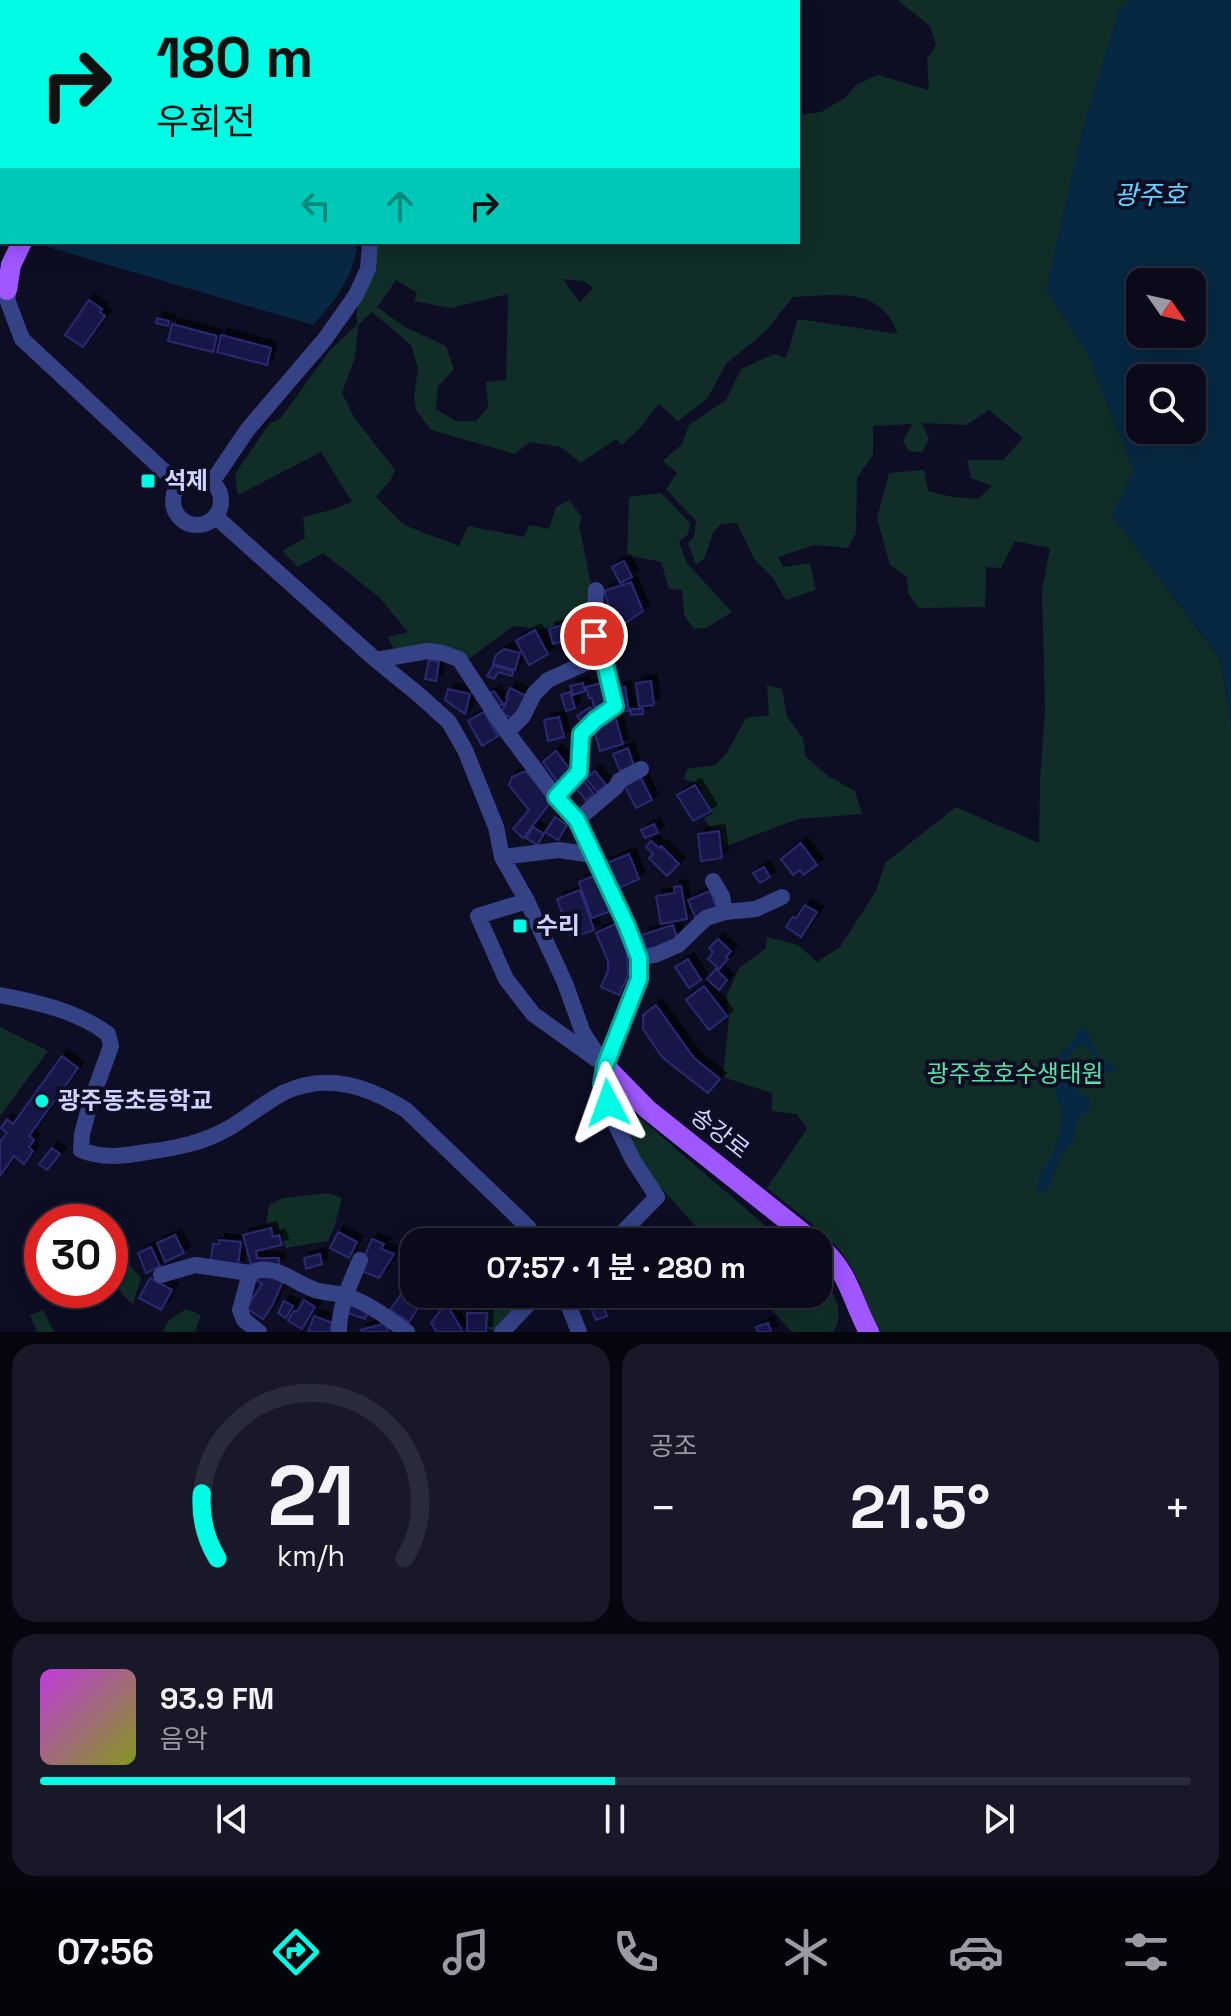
<!DOCTYPE html>
<html lang="ko">
<head>
<meta charset="utf-8">
<style>
  body { margin:0; font-family:"Space Grotesk","Noto Sans KR",sans-serif; background:#181828; color:#f1f3f6; height:100vh; display:flex; flex-direction:column; font-size:30px; white-space:nowrap }
  * { box-sizing:border-box; margin:0 }
  p { font-size:26px; color:#999aa3 }
  .icon { flex:none; width:44px; height:44px; fill:none; stroke:currentColor; stroke-width:2; stroke-linecap:round; stroke-linejoin:round }
  .map { position:relative; height:1332px; overflow:hidden }
  .details { display:flex; flex-direction:column; gap:12px; padding:12px; background:#06060f; flex:1 }
  .details>* { flex:none }
  .guide { position:absolute; left:0px; top:0px; width:800px; height:244px; box-shadow:0 4px 20px #0003,0 0 0 2px #2a2b3a; background:#00fbe4; color:#111; overflow:hidden }
  .needle { width:52px; rotate:124deg }
  .tools { position:absolute; left:1126px; top:268px; display:grid; gap:16px }
  .tools a { display:grid; place-items:center; width:80px; height:80px; border-radius:16px; background:#0a0a1b; box-shadow:0 4px 20px #0003,0 0 0 2px #2a2b3a; font-size:40px }
  .speed { position:absolute; left:24px; top:1204px; display:flex; gap:16px; font-size:40px; font-weight:700; text-align:center }
  .speed>* { display:grid; place-content:center; width:104px; height:104px; border-radius:50%; background:#0a0a1b; box-shadow:0 4px 20px #0003,0 0 0 2px #2a2b3a; line-height:1 }
  .speed .limit { border:12px solid #d22; background:#fff; color:#111 }
  .pin { position:absolute; display:grid; place-items:center; width:68px; height:68px; color:#fff; margin:-34px; border:4px solid #fff; border-radius:50%; box-shadow:0 2px 8px #0007 }
  .me { position:absolute; width:88px; margin:-44px; rotate:356deg; stroke-linejoin:round; filter:drop-shadow(0 0 6px #0008) }
  .turn { display:flex; align-items:center; gap:28px; height:168px; padding:0 24px; font-size:36px }
  .turn .icon { width:104px; height:104px; stroke-width:2.5 }
  .turn b { display:block; font-size:56px; line-height:68px }
  .lanes { display:flex; align-items:center; height:76px; padding:0 24px; background:#0003; justify-content:center; gap:40px; direction:ltr }
  .lanes .off { opacity:.35 }
  .big { font-size:60px; font-weight:600; line-height:1.1 }
  .details .widget { flex:1; display:flex; flex-direction:column; justify-content:center; gap:12px; min-width:0; padding:0 28px; border-radius:24px; background:#181828 }
  .details .dial { align-items:center; gap:0 }
  .dial svg { height:208px; overflow:visible; fill:none; stroke:#2a2b3a; stroke-width:7; stroke-linecap:round; text-anchor:middle }
  .dial text { fill:#f1f3f6; stroke:none }
  .song { display:flex; align-items:center; gap:24px }
  .cover { width:96px; height:96px; border-radius:12px; background:linear-gradient(135deg,hsl(290 70% 55%),hsl(70 70% 35%)) }
  .played { height:8px; border-radius:4px; background:linear-gradient(90deg,#00fbe4 50%,#2a2b3a 50%) }
  .keys { display:flex; justify-content:space-around; direction:ltr }
  .heat { display:flex; justify-content:space-between; align-items:center; font-size:44px; direction:ltr }
  .details .tiles { flex:1; display:grid; gap:12px; grid-template-columns:1fr 1fr }
  .widget:last-child { grid-column:span 2 }
  .trip { position:absolute; left:400px; top:1228px; width:432px; height:80px; border-radius:24px; background:#0a0a1b; box-shadow:0 4px 20px #0003,0 0 0 2px #2a2b3a; font-weight:600; line-height:80px; text-align:center }
  .tab-bar { display:flex; height:128px; justify-content:space-around; align-items:center; background:#04040b; color:#999aa3 }
  .tab-bar .icon { width:56px; height:56px }
  .tab-bar .selected { color:#00fbe4 }
  .tab-bar b { font-size:36px; color:#f1f3f6 }
  .map>svg:first-child { display:block }
</style>
</head>
<body>
<div class="map">
<svg width="1231" height="1332" viewBox="0 0 1231 1332">
  <defs>
    <filter id="shadow"><feDropShadow dx="6" dy="-6" stdDeviation="0" flood-color="#0009"/></filter>
  </defs>
  <rect width="100%" height="100%" fill="#0d0d24"/>
  <!-- green -->
  <path fill="#102e27" fill-rule="evenodd" d="M535 0H668V2H533Z
    M897 0H1130L1119 10 1046 290 1087 352 1134 470 1112 516 1221 660 1231 726V1332H877L873 1328C866 1299 856 1266 834 1244 814 1224 789 1206 767 1188L807 1129 797 1114 772 1111V1093L723 1077 729 1019 727 995 739 968 766 948 767 937 798 945 817 962 840 947 876 891 885 863 956 807 1039 843 1040 779 1045 710 1042 590 1050 548 1015 541 1001 568 986 567 985 607 918 608 908 593 907 577 890 565 877 518 889 473 924 470 928 491 953 497 978 499 992 486 971 478 967 460H1003L1023 438 989 410 966 425 922 423 929 439 922 452 908 451 903 441 912 424 873 426V455L857 478 856 533 848 548 815 545 778 557 783 567 810 563 816 590 786 600 772 577 754 559 737 523 721 524 713 533 704 559 696 565 688 543 694 537 696 521 666 489 677 473 663 461 682 444 689 425 726 400 741 369 774 354 786 358 798 319 898 334C895 328 891 318 885 312 863 288 823 296 793 297L765 332 726 364 707 399 678 421 659 404 639 429 622 445 616 439 581 463 561 447 530 442 515 454 431 430 416 410 414 398 418 368 411 345 372 312 358 325 355 357 342 393 354 417 395 470 390 481 376 497 404 525 459 546 468 526 524 537 529 525 549 529 556 507 569 500 582 517 579 525 593 594 589 617 540 629 513 626 466 661 436 648 394 649 388 637 408 632 379 597 323 553 298 567 282 551 305 538 303 517 331 510 352 502 321 452 238 495 235 474 270 423 280 419 331 349 357 325V302L377 242H798V115L821 112 845 98 856 85 878 75 929 90 927 59 936 45 930 26ZM563 279 584 281 593 288 580 303ZM396 280 417 293 414 301 451 308 508 294 506 380 486 382 488 407 476 421H456L436 409 438 386 454 369 446 346 405 327 377 307Z
    M661 493 690 523 688 534 679 542 687 563 732 612 706 628 694 629 684 615 682 590 669 589 661 562 627 555 629 497Z
    M767 685 782 689 787 717 803 738 806 757 828 776 855 791 862 814 798 819 724 847 721 828 710 827 704 818 713 813 698 784 684 779 687 769 715 765 726 754 746 718 769 715Z
    M0 1027 48 1051 0 1116Z
    M630 1114 639 1117 784 1242H710L650 1176 616 1119Z
    M328 1193 342 1198 334 1228 328 1241 286 1248 278 1228 266 1224 269 1205 283 1198Z
    M121 1255 141 1278 133 1304C120 1295 110 1277 110 1261Z
    M818 1275C833 1291 847 1311 833 1332H792L757 1294H818Z
    M487 1294H531L495 1332 488 1328V1312L476 1311Z
    M186 1309 201 1315 195 1332H163L169 1320Z
    M43 1310 54 1332H37L30 1315Z"/>
  <!-- water -->
  <path fill="#072843" fill-rule="evenodd" d="M1130 0H1231V726L1221 659 1112 516 1134 470 1087 352 1046 290 1082 130 1119 10ZM1140 282H1192V334H1140ZM1192 378V430H1140V378Z
    M44 242H358C353 277 337 299 313 325L51 248 43 244Z
    M1081 1028 1087 1031 1101 1062 1111 1063 1115 1071 1109 1074 1103 1071 1085 1045 1078 1046 1068 1057 1066 1065 1076 1090 1090 1098 1091 1108 1077 1120 1074 1139 1060 1159 1050 1187 1037 1195 1040 1173 1053 1154 1060 1129 1062 1109C1053 1096 1051 1065 1061 1052 1065 1048 1071 1044 1075 1039L1076 1031Z"/>
  <g fill="none" stroke-linecap="round" stroke-linejoin="round">
    <!-- stream -->
    <path stroke="#072843" stroke-width="4" d="M76 2 77 0"/>
  </g>
  <!-- building -->
  <path fill="#181846" stroke="#292973" stroke-width="2" filter="url(#shadow)" d="M89 300 102 309 100 312 105 316 83 347 65 335Z
    M157 318 169 321 168 326 156 323Z
    M172 324 217 336 213 352 168 341Z
    M221 335 271 348 267 365 217 352Z
    M624 561 632 577 620 583 612 567Z
    M631 582 643 611 608 635 603 627 614 620 604 591Z
    M573 622 577 637 553 644 549 629Z
    M535 630 548 654 529 665 516 641Z
    M504 649 520 653 515 670 493 664 496 655Z
    M429 660 439 662 436 681 425 679Z
    M493 666 513 671 512 676 498 672 494 679 487 676Z
    M651 681 654 705 639 707 636 683Z
    M605 682 610 703 594 707 592 698H589L586 687Z
    M583 683 585 691 573 695 570 686Z
    M625 687 629 711 619 712 615 689Z
    M510 688 528 697 514 719 501 713 508 698 506 697Z
    M448 689 470 694 465 714 445 700Z
    M494 691 503 704 495 708 487 695Z
    M570 692 575 708 566 711 561 695Z
    M590 707 597 716 584 725 577 716Z
    M630 709H643V714L631 715Z
    M484 712 498 736 482 746 468 721Z
    M615 716 623 744 600 751 593 727Z
    M559 717 564 737 548 741 544 720Z
    M628 748 634 766 620 771 613 754Z
    M556 751 572 772 558 783 543 762Z
    M526 771 551 802 523 838 513 829 529 810 509 785 512 777Z
    M595 771 606 785 597 792 586 778Z
    M640 776 652 800 636 808 624 785Z
    M582 778 594 794 586 801 574 785Z
    M695 785 711 811 693 821 677 795Z
    M555 817 567 825 558 840 545 832Z
    M654 824 658 833 645 838 641 830Z
    M533 827 544 834 537 845 526 838Z
    M719 831 722 858 701 861 698 834Z
    M651 841 659 848 661 846 679 864 667 876 649 858 653 854 646 847Z
    M801 843 817 865 803 875 800 870 793 875 781 859Z
    M629 854 639 879 619 888 604 864Z
    M764 867 770 877 760 883 753 873Z
    M593 876 611 911 592 918 579 882Z
    M681 886 687 919 661 924 656 896 675 893 674 887Z
    M580 890 594 930 571 938 557 899Z
    M710 891 717 908 695 917 688 900Z
    M805 905 817 912 801 937 786 927 793 917 796 918Z
    M615 924 627 952 628 975 619 995 601 987 608 971V961L596 933Z
    M673 925 678 940 646 950 642 935Z
    M718 939 731 951 726 957 728 959 719 969 708 959 713 952 709 948Z
    M688 959 701 980 689 988 675 967Z
    M716 969 727 980 719 990 707 979Z
    M704 986 727 1016 709 1030 686 1000Z
    M656 1005 694 1058 720 1079 708 1093 662 1057 643 1029V1015Z
    M62 1056 78 1068 29 1136 34 1140 29 1147 33 1151 24 1164 14 1156 0 1176V1142L7 1133 1 1128 7 1119 13 1124Z
    M52 1148 60 1154 47 1170 39 1164Z
    M271 1228 273 1237 279 1235 282 1245 256 1251 257 1258H279V1266L251 1265 243 1235Z
    M338 1232 357 1242 349 1258 330 1248Z
    M175 1235 184 1253 165 1262 157 1243Z
    M372 1239 384 1244 381 1249 394 1254 379 1278 359 1270Z
    M219 1240 241 1242 238 1266 210 1263 213 1244H219Z
    M151 1247 160 1266 146 1273 138 1253Z
    M320 1254 322 1264 306 1269 304 1258Z
    M261 1273 284 1279 272 1306 263 1319 246 1308 262 1284 256 1280Z
    M150 1278 172 1290 161 1310 139 1298Z
    M414 1288V1294H433L421 1304 410 1291Z
    M402 1293 420 1305 409 1322 390 1310Z
    M459 1294H477L471 1307 456 1300Z
    M600 1297 607 1316 596 1320 588 1301Z
    M304 1300 315 1307 302 1329 288 1321 294 1311 297 1312Z
    M284 1301 293 1306 286 1318 278 1313Z
    M348 1304 368 1311 365 1319 345 1312Z
    M444 1306 449 1308 463 1332H437L431 1323Z
    M467 1313H487L486 1332H467Z
    M314 1316 333 1323 329 1332H308Z
    M386 1323 388 1332H362L361 1330Z
    M768 1323 771 1332H758L756 1327Z"/>
  <g fill="none" stroke-linecap="round" stroke-linejoin="round">
    <!-- minor -->
    <path stroke="#354286" stroke-width="16" d="M519 2 521 0
      M7 290 8 302 22 339 179 485
      M173 501a24 24 0 1 1 48 0a24 24 0 1 1-48 0Z
      M212 482 248 429 325 339 356 295 368 269 370 242
      M215 516 376 660 418 694 449 722 465 750 496 827 502 857 527 901 565 983 583 1033 605 1066
      M376 660 428 651 442 653 459 659 507 732 556 797 577 820 627 926 639 958V979L614 1042 605 1066 602 1084 615 1123 633 1160 657 1197 613 1242
      M507 732 523 716 534 694 548 680 588 662 601 653
      M556 797 579 772 581 734 595 720 615 706 605 664 594 636 596 590
      M577 820 616 787 619 781 641 769
      M502 857 559 850 592 855
      M713 881 722 896 725 912
      M527 901 478 916 506 979 533 1014 596 1059
      M639 958 655 955 678 945 706 918 725 912 756 909 782 897
      M0 995C37 1002 77 1011 108 1034L111 1046 90 1104 82 1134 81 1150C103 1159 124 1156 147 1152 176 1148 203 1143 229 1128 248 1117 265 1102 285 1092 328 1072 369 1087 406 1110L528 1227 536 1242
      M250 1273 240 1310 244 1320 259 1332
      M161 1275 195 1265 250 1273C274 1262 293 1282 315 1290 325 1293 337 1293 347 1296 370 1304 388 1318 407 1332
      M564 1294 579 1332
      M339 1332C339 1306 350 1284 360 1260
      M502 1332 538 1294"/>
    <!-- major -->
    <path stroke="#a057ff" stroke-width="20" d="M23 0V2
      M7 290 11 265 22 242
      M605 1066 647 1109 814 1242
      M818 1245C851 1274 850 1297 869 1332"/>
  </g>
  <g fill="none" stroke-linecap="round" stroke-linejoin="round">
    <!-- route casing -->
    <g stroke="#00a394" stroke-width="20">
      <path id="route" d="M594 636 605 664 615 706 595 720 581 734 579 772 556 797 577 820 627 926 639 958V979L605 1066 602 1084 608 1103"/>
    </g>
    <!-- route -->
    <use href="#route" stroke="#00fbe4" stroke-width="14"/>
  </g>
  <!-- markers -->
  <g fill="#00fbe4" stroke="#0d0d24" stroke-width="3">
    <rect x="140" y="473" width="16" height="16" rx="4"/>
    <rect x="512" y="918" width="16" height="16" rx="4"/>
    <circle cx="42" cy="1101" r="8"/>
  </g>
  <g text-anchor="middle" stroke-width="8" stroke-linejoin="round" paint-order="stroke">
    <!-- poi labels -->
    <g font-size="24" font-weight="bold" fill="#d0d3ff" stroke="#0d0d24" text-anchor="start">
      <text x="164" y="489">석제</text>
      <text x="536" y="934">수리</text>
      <text x="58" y="1109">광주동초등학교</text>
    </g>
    <!-- park labels -->
    <g font-size="24" fill="#55e5a6" stroke="#0d0d24">
      <text x="1015" y="1082">광주호호수생태원</text>
    </g>
    <!-- street labels -->
    <g font-size="24" fill="#d0d3ff" stroke="#0d0d24">
      <text transform="translate(720 1133) rotate(38)" y="8">송강로</text>
    </g>
    <!-- water labels -->
    <g font-size="26" font-style="italic" fill="#5ed3ff" stroke="#0d0d24">
      <text x="1150" y="204">광주호</text>
    </g>
  </g>
</svg>
<div class="tools">
<a><svg class="needle" viewBox="-14 -14 28 28"><path d="M0-13l5 13h-10z" fill="#e53935"/><path d="M0 13l5-13h-10z" fill="#999aa3"/></svg></a>
<a><svg class="icon" aria-label="search" viewBox="0 0 24 24"><circle cx="10" cy="10" r="6"/><path d="M15 15l6 6"/></svg></a>
</div>
<div class="speed"><div class="limit">30</div></div>
<div class="pin" style="left:594px;top:636px;background:#d93025"><svg class="icon" aria-label="arrive" viewBox="0 0 24 24"><path d="M6 21V4h12l-3 4 3 4H6"/></svg></div>
<svg class="me" style="left:608px;top:1103px" viewBox="-20 -20 40 40"><path d="M0-17L14 15 0 8-14 15z" fill="#00fbe4" stroke="#fff" stroke-width="4"/></svg>
<div class="trip">07:57 · 1 분 · 280 m</div>
<div class="guide">
<div class="turn"><svg class="icon" aria-label="right" viewBox="0 0 24 24"><path d="M7 20v-9h11M14 6l5 5-5 5"/></svg><div><b>180 m</b>우회전</div></div>
<div class="lanes"><svg class="icon off" aria-label="left" viewBox="0 0 24 24"><path d="M17 20v-9H6M10 6l-5 5 5 5"/></svg><svg class="icon off" aria-label="ahead" viewBox="0 0 24 24"><path d="M12 20V5M6 11l6-6 6 6"/></svg><svg class="icon" aria-label="right" viewBox="0 0 24 24"><path d="M7 20v-9h11M14 6l5 5-5 5"/></svg></div>
</div>
</div>
<section class="details">
<div class="tiles">
<div class="widget dial"><svg viewBox="0 0 100 80">
<path d="M14 69A42 42 0 1 1 86 69"/>
<path d="M14 69A42 42 0 0 1 8 44" stroke="#00fbe4"/>
<text x="50" y="56" font-size="32" font-weight="700">21</text>
<text x="50" y="72" font-size="11">km/h</text>
</svg></div>
<div class="widget"><p>공조</p>
<div class="heat"><a>−</a><b class="big">21.5°</b><a>+</a></div>
</div>
<div class="widget">
<div class="song"><i class="cover"></i><div><b>93.9 FM</b><p>음악</p></div></div>
<div class="played"></div>
<div class="keys"><svg class="icon" aria-label="previous" viewBox="0 0 24 24"><path d="M18 5L8 12l10 7zM5 5v14"/></svg><svg class="icon" aria-label="pause" viewBox="0 0 24 24"><path d="M8 5v14M16 5v14"/></svg><svg class="icon" aria-label="next" viewBox="0 0 24 24"><path d="M6 5l10 7-10 7zM19 5v14"/></svg></div>
</div>
</div>
</section>
<nav class="tab-bar">
<b>07:56</b>
<svg class="icon selected" aria-label="directions" viewBox="0 0 24 24"><path d="M12 3l9 9-9 9-9-9zM9 14v-3h6M13 9l2 2-2 2"/></svg>
<svg class="icon" aria-label="music" viewBox="0 0 24 24"><path d="M9 18V5l10-2v13"/><circle cx="6" cy="18" r="3"/><circle cx="16" cy="16" r="3"/></svg>
<svg class="icon" aria-label="phone" viewBox="0 0 24 24"><path d="M5 4h4l2 5-3 2q2 4 5 5l2-3 5 2v4C11 20 4 13 5 4z"/></svg>
<svg class="icon" aria-label="climate" viewBox="0 0 24 24"><path d="M12 3v18M4 7l16 10M4 17L20 7"/></svg>
<svg class="icon" aria-label="car" viewBox="0 0 24 24"><path d="M5 17H2v-5l4-1 3-4h7l3 4 3 1v5h-3M9 17h6M6 11h13"/><circle cx="7" cy="17" r="2"/><circle cx="17" cy="17" r="2"/></svg>
<svg class="icon" aria-label="filters" viewBox="0 0 24 24"><path d="M4 7h16M4 17h16"/><circle cx="9" cy="7" r="2"/><circle cx="15" cy="17" r="2"/></svg>
</nav>
</body>
</html>
